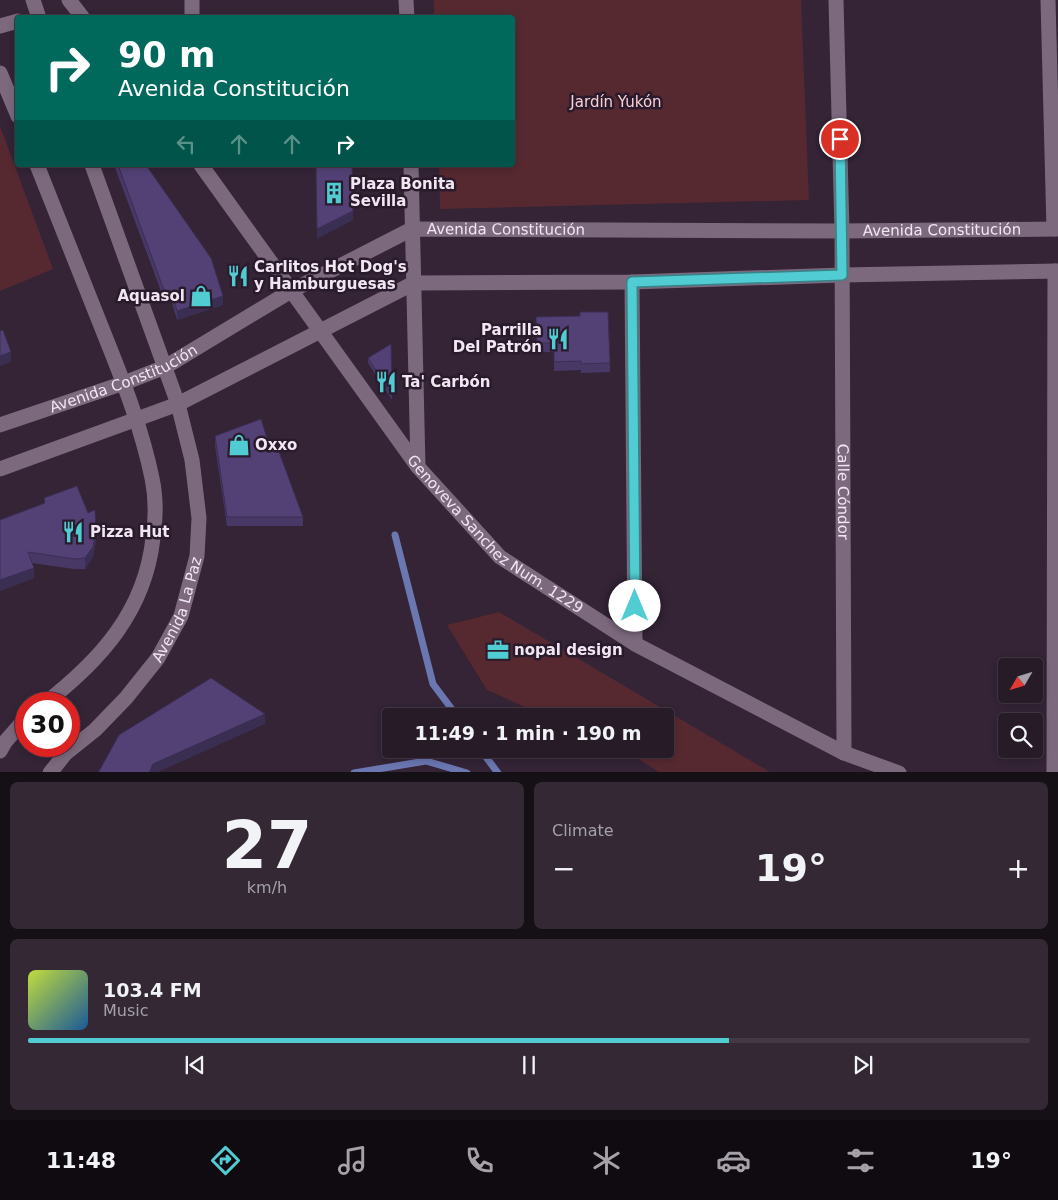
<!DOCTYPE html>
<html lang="en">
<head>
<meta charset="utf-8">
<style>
  body { margin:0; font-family:"DejaVu Sans",sans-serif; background:#332834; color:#f1f3f6; height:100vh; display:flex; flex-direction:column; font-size:19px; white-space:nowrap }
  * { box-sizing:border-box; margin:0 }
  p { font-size:16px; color:#a4a1a8 }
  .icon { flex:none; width:28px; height:28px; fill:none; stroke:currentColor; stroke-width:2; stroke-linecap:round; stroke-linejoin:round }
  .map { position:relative; height:772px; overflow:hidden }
  .side { display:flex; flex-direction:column; gap:10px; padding:10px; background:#150f16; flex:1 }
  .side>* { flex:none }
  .top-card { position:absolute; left:15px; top:15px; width:500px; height:152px; border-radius:5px; box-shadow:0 2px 8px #0003,0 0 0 1px #433945; background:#00695c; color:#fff; overflow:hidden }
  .needle { width:32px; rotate:231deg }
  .controls { position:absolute; left:998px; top:658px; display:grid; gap:10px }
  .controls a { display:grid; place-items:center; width:45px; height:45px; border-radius:5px; background:#271b28; box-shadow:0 2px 8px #0003,0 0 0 1px #433945; font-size:25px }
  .speed { position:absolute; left:15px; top:692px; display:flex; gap:10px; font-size:25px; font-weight:700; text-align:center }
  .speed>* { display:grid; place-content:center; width:65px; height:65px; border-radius:50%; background:#271b28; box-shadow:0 2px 8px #0003,0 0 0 1px #433945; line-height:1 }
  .speed .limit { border:8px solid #d22; background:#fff; color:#111 }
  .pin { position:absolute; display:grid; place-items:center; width:42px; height:42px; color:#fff; margin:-21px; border:2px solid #fff; border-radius:50%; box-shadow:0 1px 5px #0007 }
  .me { position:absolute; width:55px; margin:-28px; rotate:0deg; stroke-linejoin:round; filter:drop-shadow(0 0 4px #0008) }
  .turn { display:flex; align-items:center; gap:18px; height:105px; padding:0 20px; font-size:22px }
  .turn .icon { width:65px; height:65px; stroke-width:2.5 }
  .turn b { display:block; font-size:35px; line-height:42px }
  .lanes { display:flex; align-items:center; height:48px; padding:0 20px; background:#0003; justify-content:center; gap:25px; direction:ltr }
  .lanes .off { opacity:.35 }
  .big { font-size:38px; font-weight:700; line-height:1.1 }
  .side .card { flex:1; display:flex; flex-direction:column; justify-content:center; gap:8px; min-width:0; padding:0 18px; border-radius:8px; background:#332834 }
  .side .dial { align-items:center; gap:0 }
  .dial b { font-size:65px; line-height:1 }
  .song { display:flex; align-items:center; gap:15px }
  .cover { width:60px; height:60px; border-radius:8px; background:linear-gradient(135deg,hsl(70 70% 55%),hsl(210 70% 35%)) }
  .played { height:5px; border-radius:2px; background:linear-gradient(90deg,#51ccd3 70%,#433945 70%) }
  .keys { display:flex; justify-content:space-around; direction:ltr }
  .heat { display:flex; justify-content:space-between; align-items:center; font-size:28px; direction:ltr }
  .side .tiles { flex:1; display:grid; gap:10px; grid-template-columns:1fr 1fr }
  .card:last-child { grid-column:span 2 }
  .trip { position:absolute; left:382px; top:708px; width:292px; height:50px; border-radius:5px; background:#271b28; box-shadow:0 2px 8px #0003,0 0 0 1px #433945; font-weight:700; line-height:50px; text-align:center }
  .dock { display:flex; height:80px; justify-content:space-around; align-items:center; background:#100b10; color:#a4a1a8 }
  .dock .icon { width:35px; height:35px }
  .dock .on { color:#51ccd3 }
  .dock b { font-size:22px; color:#f1f3f6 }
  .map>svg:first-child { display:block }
</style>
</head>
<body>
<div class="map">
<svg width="1058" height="773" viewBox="0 0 1058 773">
  <rect width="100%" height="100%" fill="#342436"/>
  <!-- green -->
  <path fill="#562930" d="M434 0H801L809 200 440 209 439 165H512V18L434 17Z
    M0 126 53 269 0 291Z
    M499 612 770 772H659L632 755 618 749H666V716H545L487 690 447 625Z"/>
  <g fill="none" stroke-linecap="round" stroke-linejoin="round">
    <!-- stream -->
    <path stroke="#6a77b1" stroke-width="7" d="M395 535 433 684 457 716
      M480 749 498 773
      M354 773 426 761 467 773"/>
    <!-- minor -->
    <g stroke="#7c697e" stroke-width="15">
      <path d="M33 0 39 18"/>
      <path d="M69 0 83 18"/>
      <path d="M192 0V18"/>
      <path d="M406 0 407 18"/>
      <path id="s1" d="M836 0 842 231 844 753"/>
      <path d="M1048 0 1054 229"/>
      <path d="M0 26 18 21"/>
      <path d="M0 73 18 116"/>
      <path d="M37 165C60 224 84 282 107 341 125 386 142 430 152 478 156 497 156 518 153 538 145 611 101 660 44 704"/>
      <path id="s2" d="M201 165 418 467 500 557 635 644 844 753 899 773"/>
      <path d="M411 165 418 467"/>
      <path d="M632 282 635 644"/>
      <path id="s3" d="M0 425 124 383 165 367 291 291 412 229 842 231 1058 229"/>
      <path d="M0 469 178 404 414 283 632 282 842 275 1058 271"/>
      <path d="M0 751 5 742 26 718"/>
      <path id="s4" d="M50 773 65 754 95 730 126 698 158 658 181 616 197 556 199 518 192 460 178 404 92 165"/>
      <path d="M1054 773 1055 271"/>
    </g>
  </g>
  <!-- wall -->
  <path fill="#473865" d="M114 165H146L223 305 177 320 171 300 165 302Z
    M536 317 610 363V372L581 373V370L554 371V352H537Z
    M391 344 392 400 368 363V358Z
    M215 436 271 451 303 517V526H227L215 446Z
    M44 498 96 541 93 557 85 569H74L32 563 34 578 0 591V520L44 504Z"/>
  <!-- shaded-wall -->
  <path fill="#3a2e53" d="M353 211V220L317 239V229Z
    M171 291V300L165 302V293Z
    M223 296V305L177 320V311Z
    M11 352V362L0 366V356Z
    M96 531V541L93 557 85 569V558Z
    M34 568V578L0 591V580Z
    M265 714V724L156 773H149L153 764Z"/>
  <!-- building -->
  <path fill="#534176" stroke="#3a2e53" d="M118 165H146L211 258 223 296 177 311 171 291 165 293Z
    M316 165H352L353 211 317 229Z
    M580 312H608L610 363 581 364V361L554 362V343H537L536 317 580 316Z
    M3 330 11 352 0 356V331Z
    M391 344 392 395 368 358Z
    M261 419 271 451 278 449 303 517H227L215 436Z
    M77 486 88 513 95 510 96 531 93 547 85 558 74 559 28 552 34 568 0 580V520L45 503 44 498Z
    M211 678 265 714 153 764 149 773H98L119 735Z"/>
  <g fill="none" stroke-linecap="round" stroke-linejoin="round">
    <!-- route casing -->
    <g stroke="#358589" stroke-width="12">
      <path id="route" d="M635 606 632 282 842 275 840 139"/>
    </g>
    <!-- route -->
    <use href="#route" stroke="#51ccd3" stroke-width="9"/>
  </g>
  <!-- icons -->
  <defs>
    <g id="building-bare" transform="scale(1.725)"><path d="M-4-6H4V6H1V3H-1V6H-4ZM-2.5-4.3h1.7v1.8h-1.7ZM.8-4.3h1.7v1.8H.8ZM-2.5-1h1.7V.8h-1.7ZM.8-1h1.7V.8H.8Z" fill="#51ccd3" stroke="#2a1b2c" stroke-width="2.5" paint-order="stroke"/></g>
    <g id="restaurant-bare" transform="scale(1.725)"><path d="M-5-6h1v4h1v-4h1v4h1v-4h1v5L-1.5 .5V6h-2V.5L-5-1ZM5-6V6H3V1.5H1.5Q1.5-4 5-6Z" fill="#51ccd3" stroke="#2a1b2c" stroke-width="2.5" paint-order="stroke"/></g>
    <g id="shop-bare" transform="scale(1.725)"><path d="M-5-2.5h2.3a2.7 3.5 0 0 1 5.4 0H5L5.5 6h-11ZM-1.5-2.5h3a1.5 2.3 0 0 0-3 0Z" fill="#51ccd3" stroke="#2a1b2c" stroke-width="2.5" paint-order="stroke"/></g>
    <g id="office-bare" transform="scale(1.725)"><path d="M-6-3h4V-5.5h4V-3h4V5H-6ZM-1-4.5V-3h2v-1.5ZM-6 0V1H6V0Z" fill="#51ccd3" stroke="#2a1b2c" stroke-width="2.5" paint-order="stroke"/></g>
  </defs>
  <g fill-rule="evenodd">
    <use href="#building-bare" x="334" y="193"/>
    <use href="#restaurant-bare" x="238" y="276"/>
    <use href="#shop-bare" x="201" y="296"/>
    <use href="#restaurant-bare" x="558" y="339"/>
    <use href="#restaurant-bare" x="386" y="382"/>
    <use href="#shop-bare" x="239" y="445"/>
    <use href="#restaurant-bare" x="73" y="532"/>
    <use href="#office-bare" x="498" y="650"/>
  </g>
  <g text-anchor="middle" stroke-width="5" stroke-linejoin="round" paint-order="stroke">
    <!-- park labels -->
    <g font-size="15" fill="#fbd0d4" stroke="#2a1b2c">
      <text x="616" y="107">Jardín Yukón</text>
    </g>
    <!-- poi labels -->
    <g font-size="15" font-weight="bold" fill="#f1e6f2" stroke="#2a1b2c" text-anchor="start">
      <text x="350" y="189">Plaza Bonita<tspan x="350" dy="17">Sevilla</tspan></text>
      <text x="254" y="272">Carlitos Hot Dog's<tspan x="254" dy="17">y Hamburguesas</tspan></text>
      <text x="185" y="301" text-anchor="end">Aquasol</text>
      <text x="542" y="335" text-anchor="end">Parrilla<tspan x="542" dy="17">Del Patrón</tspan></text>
      <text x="402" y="387">Ta' Carbón</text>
      <text x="255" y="450">Oxxo</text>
      <text x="90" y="537">Pizza Hut</text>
      <text x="514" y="655">nopal design</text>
    </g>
    <!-- street labels -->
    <g font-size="15" fill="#f1e6f2" stroke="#2a1b2c">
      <text dy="5" stroke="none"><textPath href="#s3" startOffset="552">Avenida Constitución</textPath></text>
      <text dy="5" stroke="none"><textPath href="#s3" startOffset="988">Avenida Constitución</textPath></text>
      <text dy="5" stroke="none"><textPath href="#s3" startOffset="132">Avenida Constitución</textPath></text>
      <text dy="5" stroke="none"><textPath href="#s1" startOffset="492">Calle Cóndor</textPath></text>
      <text dy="5" stroke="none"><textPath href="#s2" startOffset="475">Genoveva Sanchez Num. 1229</textPath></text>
      <text dy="5" stroke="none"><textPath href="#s4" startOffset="211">Avenida La Paz</textPath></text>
    </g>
  </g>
</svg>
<div class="controls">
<a><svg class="needle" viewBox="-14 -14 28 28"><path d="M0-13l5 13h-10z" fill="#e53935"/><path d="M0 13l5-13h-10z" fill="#a4a1a8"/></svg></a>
<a><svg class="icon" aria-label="search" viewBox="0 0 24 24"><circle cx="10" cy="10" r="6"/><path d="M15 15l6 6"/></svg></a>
</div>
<div class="speed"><div class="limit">30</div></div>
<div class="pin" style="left:840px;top:139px;background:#d93025"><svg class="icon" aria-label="arrive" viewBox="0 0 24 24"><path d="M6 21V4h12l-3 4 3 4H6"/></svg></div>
<svg class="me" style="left:635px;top:606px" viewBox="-20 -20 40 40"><circle r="19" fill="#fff"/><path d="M0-13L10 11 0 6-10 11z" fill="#51ccd3"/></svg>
<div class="trip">11:49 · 1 min · 190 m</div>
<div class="top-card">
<div class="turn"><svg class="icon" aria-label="right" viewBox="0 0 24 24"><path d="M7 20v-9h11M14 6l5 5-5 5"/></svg><div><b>90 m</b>Avenida Constitución</div></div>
<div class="lanes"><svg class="icon off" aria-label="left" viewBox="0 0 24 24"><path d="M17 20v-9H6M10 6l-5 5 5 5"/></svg><svg class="icon off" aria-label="ahead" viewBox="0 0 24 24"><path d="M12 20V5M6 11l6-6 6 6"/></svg><svg class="icon off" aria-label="ahead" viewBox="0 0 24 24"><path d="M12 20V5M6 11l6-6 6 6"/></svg><svg class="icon" aria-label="right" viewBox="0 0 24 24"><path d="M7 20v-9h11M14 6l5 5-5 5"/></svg></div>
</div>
</div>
<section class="side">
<div class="tiles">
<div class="card dial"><b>27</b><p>km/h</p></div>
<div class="card"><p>Climate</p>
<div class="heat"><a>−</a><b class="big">19°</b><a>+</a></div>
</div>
<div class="card">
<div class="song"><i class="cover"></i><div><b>103.4 FM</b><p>Music</p></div></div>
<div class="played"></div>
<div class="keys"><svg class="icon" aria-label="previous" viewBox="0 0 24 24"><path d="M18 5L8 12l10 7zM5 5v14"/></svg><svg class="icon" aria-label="pause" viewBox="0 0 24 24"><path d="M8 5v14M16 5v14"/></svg><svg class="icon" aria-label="next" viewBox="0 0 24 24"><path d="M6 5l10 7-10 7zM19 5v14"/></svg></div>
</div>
</div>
</section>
<nav class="dock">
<b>11:48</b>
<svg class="icon on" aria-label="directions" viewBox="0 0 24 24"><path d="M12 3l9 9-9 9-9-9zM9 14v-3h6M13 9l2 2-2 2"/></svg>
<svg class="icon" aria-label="music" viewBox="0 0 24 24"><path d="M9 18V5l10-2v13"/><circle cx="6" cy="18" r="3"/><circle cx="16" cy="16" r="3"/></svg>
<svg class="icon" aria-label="phone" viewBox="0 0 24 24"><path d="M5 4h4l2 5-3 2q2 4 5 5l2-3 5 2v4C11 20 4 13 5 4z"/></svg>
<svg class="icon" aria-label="climate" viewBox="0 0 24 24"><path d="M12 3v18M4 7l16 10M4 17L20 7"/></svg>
<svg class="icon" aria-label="car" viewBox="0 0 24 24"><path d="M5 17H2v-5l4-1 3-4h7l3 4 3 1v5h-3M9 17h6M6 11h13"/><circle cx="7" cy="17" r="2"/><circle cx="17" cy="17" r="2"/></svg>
<svg class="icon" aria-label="filters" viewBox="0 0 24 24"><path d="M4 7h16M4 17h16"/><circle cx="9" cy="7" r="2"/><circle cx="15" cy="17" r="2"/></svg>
<b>19°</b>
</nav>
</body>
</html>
